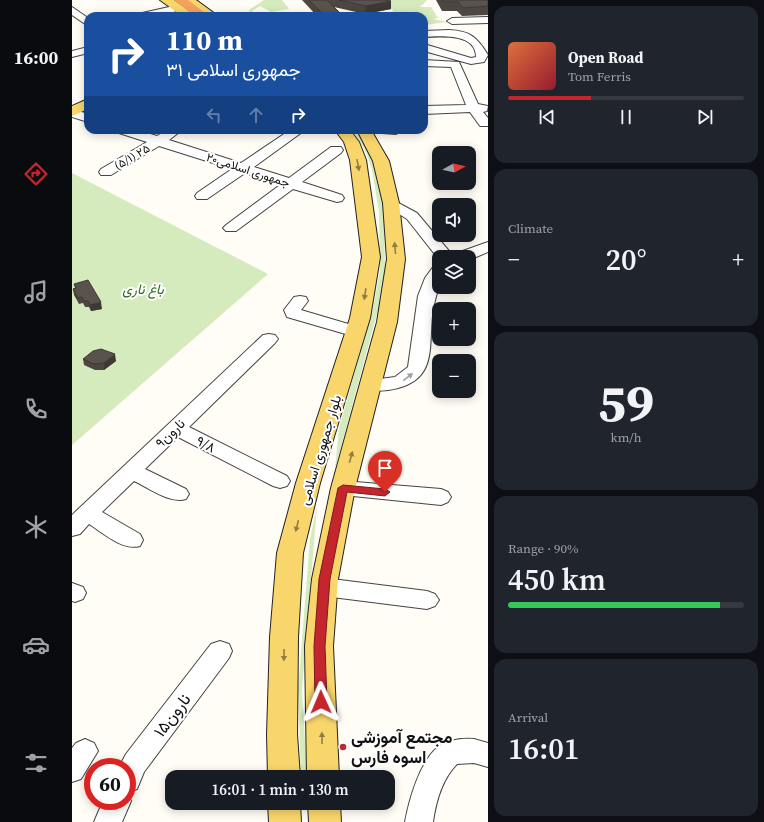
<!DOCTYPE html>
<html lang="en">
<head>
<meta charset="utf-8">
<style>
  body { margin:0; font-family:"Source Serif 4",Vazirmatn,serif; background:#20242c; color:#f1f3f6; height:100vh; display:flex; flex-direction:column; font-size:15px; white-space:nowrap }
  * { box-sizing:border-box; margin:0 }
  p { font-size:13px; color:#9ea1a6 }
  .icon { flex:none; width:22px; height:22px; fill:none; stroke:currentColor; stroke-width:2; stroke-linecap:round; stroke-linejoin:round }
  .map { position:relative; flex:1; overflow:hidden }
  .side { display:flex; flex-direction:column; gap:6px; padding:6px; background:#0d0f14; width:276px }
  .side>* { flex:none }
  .banner { position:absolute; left:12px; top:12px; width:344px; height:122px; border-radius:12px; box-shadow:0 2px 10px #0003; background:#1a4fa0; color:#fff; overflow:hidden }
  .needle { width:26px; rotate:82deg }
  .tools { position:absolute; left:360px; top:146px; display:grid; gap:8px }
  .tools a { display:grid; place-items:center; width:44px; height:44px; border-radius:8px; background:#171b24; box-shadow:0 2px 10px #0003; font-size:20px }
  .speed { position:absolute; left:12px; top:758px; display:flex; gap:8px; font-size:20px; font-weight:700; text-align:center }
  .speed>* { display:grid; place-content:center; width:52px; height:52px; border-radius:50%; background:#171b24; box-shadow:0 2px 10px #0003; line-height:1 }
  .speed .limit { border:6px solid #d22; background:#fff; color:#111 }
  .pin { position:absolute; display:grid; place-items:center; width:34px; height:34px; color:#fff; margin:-41px -17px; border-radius:50% 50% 50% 0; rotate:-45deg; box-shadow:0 0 4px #0007 }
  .pin .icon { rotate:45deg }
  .me { position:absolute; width:44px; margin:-22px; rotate:359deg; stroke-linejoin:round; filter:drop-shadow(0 0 3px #0008) }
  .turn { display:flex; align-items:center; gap:14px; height:84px; padding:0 16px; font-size:18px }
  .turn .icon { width:52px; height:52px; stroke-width:2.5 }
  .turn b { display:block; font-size:28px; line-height:34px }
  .lanes { display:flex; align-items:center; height:38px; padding:0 16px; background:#0003; justify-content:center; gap:20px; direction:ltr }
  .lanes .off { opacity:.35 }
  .big { font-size:30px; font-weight:600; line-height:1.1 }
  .side .widget { flex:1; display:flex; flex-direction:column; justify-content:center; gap:6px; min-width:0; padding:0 14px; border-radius:12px; background:#20242c }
  .side .dial { align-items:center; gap:0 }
  .dial b { font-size:52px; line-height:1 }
  .song { display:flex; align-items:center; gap:12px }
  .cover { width:48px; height:48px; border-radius:6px; background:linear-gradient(135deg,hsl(20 70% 55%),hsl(350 70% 35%)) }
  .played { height:4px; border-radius:2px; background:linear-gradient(90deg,#c4262e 35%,#363941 35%) }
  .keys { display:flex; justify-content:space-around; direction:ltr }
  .heat { display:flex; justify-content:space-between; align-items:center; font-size:22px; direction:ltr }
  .charge { height:6px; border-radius:3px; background:linear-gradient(90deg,#34c759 90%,#363941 0) }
  .trip { position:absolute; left:93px; top:770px; width:230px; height:40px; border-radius:12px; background:#171b24; box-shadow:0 2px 10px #0003; font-weight:600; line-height:40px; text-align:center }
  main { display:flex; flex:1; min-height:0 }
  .tab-bar { display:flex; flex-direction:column; width:72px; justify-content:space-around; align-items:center; background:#090b0e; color:#9ea1a6 }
  .tab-bar .icon { width:28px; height:28px }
  .tab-bar .current { color:#c4262e }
  .tab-bar b { font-size:18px; color:#f1f3f6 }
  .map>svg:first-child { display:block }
</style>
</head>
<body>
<main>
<nav class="tab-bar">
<b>16:00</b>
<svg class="icon current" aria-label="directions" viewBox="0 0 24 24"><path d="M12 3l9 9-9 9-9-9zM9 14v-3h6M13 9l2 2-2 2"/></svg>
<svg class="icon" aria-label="music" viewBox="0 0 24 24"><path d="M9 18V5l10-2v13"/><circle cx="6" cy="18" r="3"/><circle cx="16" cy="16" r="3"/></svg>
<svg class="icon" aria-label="phone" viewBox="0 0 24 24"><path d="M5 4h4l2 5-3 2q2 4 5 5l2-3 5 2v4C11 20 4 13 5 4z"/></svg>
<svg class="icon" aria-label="climate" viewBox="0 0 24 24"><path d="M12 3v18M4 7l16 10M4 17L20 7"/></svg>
<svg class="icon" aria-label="car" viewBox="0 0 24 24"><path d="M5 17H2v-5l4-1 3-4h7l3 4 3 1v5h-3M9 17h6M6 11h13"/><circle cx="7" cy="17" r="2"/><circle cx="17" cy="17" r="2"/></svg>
<svg class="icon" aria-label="filters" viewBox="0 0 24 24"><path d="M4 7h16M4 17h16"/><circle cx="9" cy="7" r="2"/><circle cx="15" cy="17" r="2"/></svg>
</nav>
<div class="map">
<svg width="416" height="822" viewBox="0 0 416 822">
  <rect width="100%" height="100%" fill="#fffdf5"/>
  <!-- green -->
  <path fill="#d5ebbd" d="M192 0H210L217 9 199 12 188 6 180 11 181 13 190 15 178 13 177 10Z
    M314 0H355L348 7H359L366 18 361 19 376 22 352 25V16H319L321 10 314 4Z
    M281 130H285L297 150 304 169 309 194 312 212 313 270 306 310 263 469 267 428 301 309 308 270 307 212 300 170 294 152Z
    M0 173 196 274 0 445Z
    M245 506 230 690 235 777H229L226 690 238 539Z"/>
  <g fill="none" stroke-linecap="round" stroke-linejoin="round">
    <!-- minor casing -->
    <g stroke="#444" stroke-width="2">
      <path id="minor" d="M106 5 111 8 110 10 84 16H65L66 14Z
        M0 7 16 18V26L0 15Z
        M416 17V23L380 24 375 21 380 18Z
        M377 30C398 31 405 37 416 55L412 62 399 64 352 51V44L399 58 404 57C404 33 369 36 352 37V31Z
        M16 47V53L0 57V51Z
        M352 60 387 62 406 104 416 106 415 111 411 112 416 118V126H408L398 112 352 114V106L394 105 379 67 352 66Z
        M0 109 16 114V122L0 117Z
        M46 130H65L85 136 95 130H110L97 140 169 163 218 130H233L182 167 217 178 259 147H269L271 150 269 153 230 182 270 195 272 198 270 201 265 202 221 189 164 231H154L151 228 154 225 208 185 173 173 135 199H125L123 196 125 193 160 169 87 146 39 175H29L27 172 29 169 75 142 47 133Z
        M309 130H330L324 134 310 133Z
        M319 199 345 213 377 251 385 253 416 242V252L397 260V257H365L335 219 314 206 312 203 314 200Z
        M367 265C367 271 368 278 367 284 365 295 361 305 360 316 357 348 364 378 326 388 315 391 303 392 292 389L290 385 292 381 323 377 336 367 346 296 353 278 361 267Z
        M228 296 234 297 236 301 229 310 290 328 293 332 290 336 284 337 215 317 212 310 222 297Z
        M197 334 203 335 206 339 203 343 117 427 215 476 218 481 215 486 208 488 201 486 106 437 73 469 114 489 117 494 114 499C98 504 77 488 62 481L30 512 68 534 71 540 68 546C51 551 31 533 17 524L8 534 0 536V515L191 335Z
        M271 481 369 489 376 492 379 497 376 502 369 505 271 495 264 493 261 488 264 483Z
        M252 578 355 591 363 594 367 600 363 606 355 609 252 596 244 593 241 587 244 581Z
        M0 583 11 587 14 593 11 599 3 602 0 601Z
        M148 641 157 644 160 651 157 658 72 772 65 789 55 793V767H47L54 754 139 644Z
        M13 739 22 743 26 751 9 779 0 782V748L4 743Z
        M402 739 416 743V767L402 763 385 764C370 779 364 801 361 822H333C337 800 348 761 366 747 376 740 390 738 402 739Z
        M55 793 59 801 50 822H22L31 801H55Z"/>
    </g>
    <!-- major casing -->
    <g stroke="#222" stroke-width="2">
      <path id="major" d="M88 0H102L124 16H110Z
        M110 0H124L146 16H132Z
        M16 99V109L0 116V106Z
        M263 130H278L287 142 294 160 308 257 298 318 248 483 231 553 226 637 225 734 228 777H196L195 734 198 637 205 553 224 483 278 318 290 257 278 160 272 142Z
        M285 130H299L317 161 327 203 333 259 325 322 283 488 266 579 261 646 267 777H235L233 646 240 579 259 488 305 322 315 259 311 203 301 161Z
        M196 803H228L229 822H197Z
        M236 803H268L269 822H237Z"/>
    </g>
    <!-- highway casing -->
    <g stroke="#222" stroke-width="2">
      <path id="highway" d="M102 0H116L137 16H123Z"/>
    </g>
    <!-- minor -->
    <use href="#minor" fill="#fff" fill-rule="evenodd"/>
    <!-- major -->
    <use href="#major" fill="#f9d66b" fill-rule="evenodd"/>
    <!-- highway -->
    <use href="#highway" fill="#f5a25d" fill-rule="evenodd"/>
  </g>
  <!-- wall -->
  <path fill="#4d4742" d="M230 0H313L319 1V9L293 14 262 7 271 16H245Z
    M364 0H416V15L390 16 385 11H370Z
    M2 284 30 309 19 311 17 307H13L11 303 7 304 2 295 1 289 3 288Z
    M11 359 44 361 32 370H23L12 365Z"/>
  <!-- shaded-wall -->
  <path fill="#3f3936" d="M319 1V9L293 14 294 6Z
    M29 302 30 309 19 311 18 305Z
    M43 354 44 361 32 370V363Z"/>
  <!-- building -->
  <path fill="#5a524d" stroke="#3f3936" d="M237 0H255L271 16H253Z
    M267 0H313L319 1 294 6Z
    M370 0H416V6L391 8 386 2H371Z
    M16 280 29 302 18 305 16 301H12L10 297 6 298 1 289 4 288 2 284Z
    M29 349 43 354 32 363 22 364 11 359 21 351Z"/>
  <!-- one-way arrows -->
  <defs><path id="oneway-solid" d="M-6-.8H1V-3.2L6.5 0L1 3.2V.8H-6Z"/></defs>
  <g fill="#917d42">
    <use href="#oneway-solid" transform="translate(286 165) rotate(80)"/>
    <use href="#oneway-solid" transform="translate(323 248) rotate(-95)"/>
    <use href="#oneway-solid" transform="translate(293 294) rotate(99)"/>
    <use href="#oneway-solid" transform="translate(279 457) rotate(-75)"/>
    <use href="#oneway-solid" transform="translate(225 526) rotate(104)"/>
    <use href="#oneway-solid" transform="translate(212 655) rotate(91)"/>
    <use href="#oneway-solid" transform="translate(250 738) rotate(-91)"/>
  </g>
  <use fill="#a0a0a0" href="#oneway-solid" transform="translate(336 377) rotate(-37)"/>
  <!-- route -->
  <path fill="#c4262e" stroke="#7f191e" d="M271 485 313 489 318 492 313 496 275 492 258 579 253 646 255 702 253 706 249 707 245 706 243 702 242 646 247 579 266 488Z"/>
  <!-- markers -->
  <circle fill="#c4262e" stroke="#fff" stroke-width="1.5" cx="271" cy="747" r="4"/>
  <g text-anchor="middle" stroke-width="4" stroke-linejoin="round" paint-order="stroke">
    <!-- far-street labels -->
    <g font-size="12" fill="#111" stroke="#fff">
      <text transform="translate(60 157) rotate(-30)" y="4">(۵/۱) ۲۵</text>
      <text transform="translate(176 170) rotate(18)" y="4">جمهوری اسلامی۲۰</text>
    </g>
    <!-- park labels -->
    <g font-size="14" font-style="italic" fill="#2f6b1f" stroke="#fff">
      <text x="71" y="294">باغ ناری</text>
    </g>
    <!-- street labels -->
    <g font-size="14" fill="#111" stroke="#fff">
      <text transform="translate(98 433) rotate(-44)" y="5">نارون۹</text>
      <text transform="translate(134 444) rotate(27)" y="5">۹/۸</text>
      <text transform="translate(248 450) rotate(-73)" y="5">بلوار جمهوری اسلامی</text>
    </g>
    <!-- near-street labels -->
    <g font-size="17" fill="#111" stroke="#fff">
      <text transform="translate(100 715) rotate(-53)" y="6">نارون۱۵</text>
    </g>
    <!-- near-poi labels -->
    <g font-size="17" font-weight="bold" fill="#111" stroke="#fff" text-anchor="start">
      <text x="279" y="743">مجتمع آموزشی<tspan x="279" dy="20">اسوه فارس</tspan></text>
    </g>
  </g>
</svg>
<div class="tools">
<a><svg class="needle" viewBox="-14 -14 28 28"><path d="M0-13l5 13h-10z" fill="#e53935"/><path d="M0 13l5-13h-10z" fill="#9ea1a6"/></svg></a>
<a><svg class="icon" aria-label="sound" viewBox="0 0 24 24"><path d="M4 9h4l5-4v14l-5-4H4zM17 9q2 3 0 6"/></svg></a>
<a><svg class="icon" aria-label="layers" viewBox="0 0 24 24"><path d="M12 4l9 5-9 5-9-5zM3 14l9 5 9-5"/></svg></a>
<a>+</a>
<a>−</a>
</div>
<div class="speed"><div class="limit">60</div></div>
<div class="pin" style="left:313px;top:492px;background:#d93025"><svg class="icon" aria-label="arrive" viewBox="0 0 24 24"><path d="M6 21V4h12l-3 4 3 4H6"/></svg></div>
<svg class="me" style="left:249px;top:702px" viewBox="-20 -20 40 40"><path d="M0-17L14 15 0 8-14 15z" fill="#c4262e" stroke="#fff" stroke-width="4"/></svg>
<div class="trip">16:01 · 1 min · 130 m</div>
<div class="banner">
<div class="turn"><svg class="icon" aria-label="right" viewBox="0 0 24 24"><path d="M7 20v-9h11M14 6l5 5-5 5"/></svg><div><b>110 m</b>جمهوری اسلامی ۳۱</div></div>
<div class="lanes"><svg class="icon off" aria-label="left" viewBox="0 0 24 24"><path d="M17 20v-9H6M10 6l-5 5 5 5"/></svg><svg class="icon off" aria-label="ahead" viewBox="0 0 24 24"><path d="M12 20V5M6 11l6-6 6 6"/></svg><svg class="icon" aria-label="right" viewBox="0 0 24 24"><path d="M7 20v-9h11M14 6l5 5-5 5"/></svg></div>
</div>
</div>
<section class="side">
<div class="widget">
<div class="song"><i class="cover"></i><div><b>Open Road</b><p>Tom Ferris</p></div></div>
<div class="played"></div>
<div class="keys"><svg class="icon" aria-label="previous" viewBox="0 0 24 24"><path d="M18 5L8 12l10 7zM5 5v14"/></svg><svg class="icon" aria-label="pause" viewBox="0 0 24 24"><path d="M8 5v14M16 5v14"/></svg><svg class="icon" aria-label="next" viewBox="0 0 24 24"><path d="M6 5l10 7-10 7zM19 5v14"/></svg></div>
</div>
<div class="widget"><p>Climate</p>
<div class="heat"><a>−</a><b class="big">20°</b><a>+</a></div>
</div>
<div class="widget dial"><b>59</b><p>km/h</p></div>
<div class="widget"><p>Range · 90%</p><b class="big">450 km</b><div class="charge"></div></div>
<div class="widget"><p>Arrival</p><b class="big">16:01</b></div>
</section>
</main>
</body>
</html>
